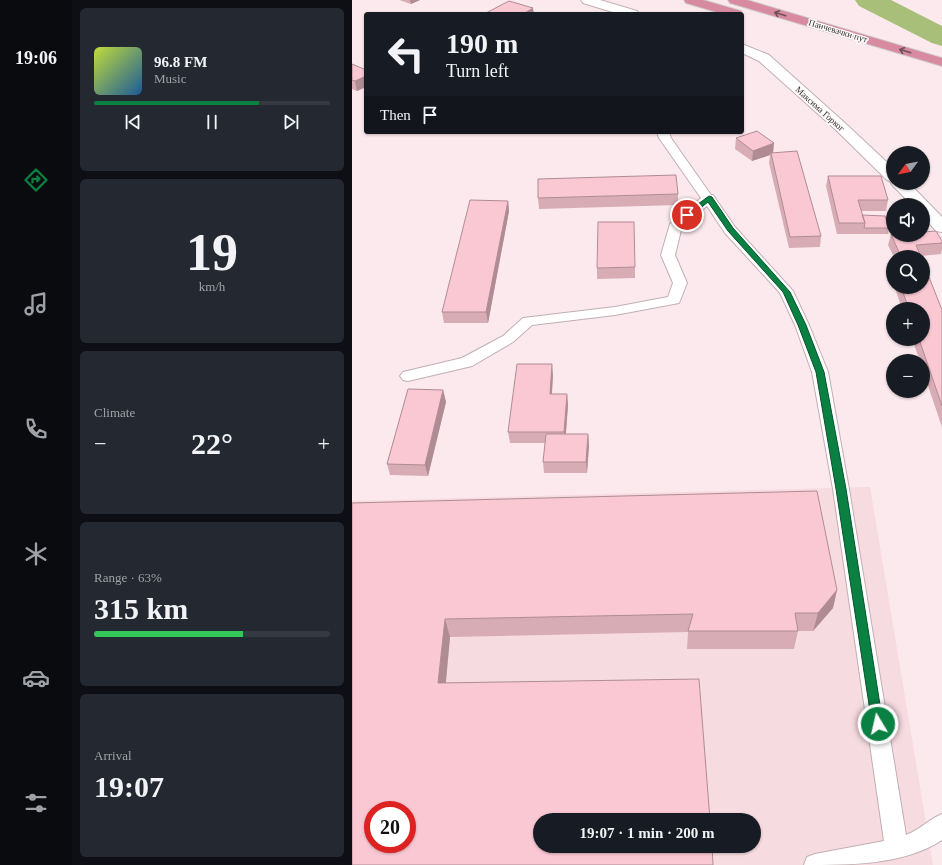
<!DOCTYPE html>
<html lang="en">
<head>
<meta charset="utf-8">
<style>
  body { margin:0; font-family:Georgia,serif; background:#242831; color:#f1f3f6; height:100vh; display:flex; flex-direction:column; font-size:15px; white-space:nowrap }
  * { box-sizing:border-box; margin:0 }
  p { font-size:13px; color:#9ea1a6 }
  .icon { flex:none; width:22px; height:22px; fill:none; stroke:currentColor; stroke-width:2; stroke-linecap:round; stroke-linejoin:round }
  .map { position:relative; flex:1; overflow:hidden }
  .side { display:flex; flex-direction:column; gap:8px; padding:8px; background:#0d0f14; width:280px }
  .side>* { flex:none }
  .hud { position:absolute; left:12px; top:12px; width:380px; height:122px; border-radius:4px; box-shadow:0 1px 3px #0004; background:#171b24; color:#f1f3f6; overflow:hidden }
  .needle { width:26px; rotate:238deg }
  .controls { position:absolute; left:534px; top:146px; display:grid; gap:8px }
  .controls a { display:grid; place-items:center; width:44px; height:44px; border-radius:50%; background:#171b24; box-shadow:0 1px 3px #0004; font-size:20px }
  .speed { position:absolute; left:12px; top:801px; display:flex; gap:8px; font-size:20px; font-weight:700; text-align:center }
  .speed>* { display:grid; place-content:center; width:52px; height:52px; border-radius:50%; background:#171b24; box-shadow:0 1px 3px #0004; line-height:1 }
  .speed .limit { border:6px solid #d22; background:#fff; color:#111 }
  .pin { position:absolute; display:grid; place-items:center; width:34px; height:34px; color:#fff; margin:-17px; border:2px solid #fff; border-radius:50%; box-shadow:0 1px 4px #0007 }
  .me { position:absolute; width:44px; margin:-22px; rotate:351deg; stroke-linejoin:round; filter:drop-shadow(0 0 3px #0008) }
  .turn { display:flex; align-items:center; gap:14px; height:84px; padding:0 16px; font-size:18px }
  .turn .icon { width:52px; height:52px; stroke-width:2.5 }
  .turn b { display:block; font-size:28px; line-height:34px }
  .then { display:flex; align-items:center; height:38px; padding:0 16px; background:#0003; gap:8px; font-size:15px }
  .big { font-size:30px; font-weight:600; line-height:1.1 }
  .side .tile { flex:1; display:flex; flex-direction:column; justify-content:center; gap:6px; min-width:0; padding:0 14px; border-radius:6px; background:#242831 }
  .side .dial { align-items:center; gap:0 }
  .dial b { font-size:52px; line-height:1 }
  .song { display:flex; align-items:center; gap:12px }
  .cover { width:48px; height:48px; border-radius:6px; background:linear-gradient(135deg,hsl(70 70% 55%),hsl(210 70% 35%)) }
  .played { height:4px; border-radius:2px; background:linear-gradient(90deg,#0b8043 70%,#363941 70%) }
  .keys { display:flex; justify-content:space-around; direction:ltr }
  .heat { display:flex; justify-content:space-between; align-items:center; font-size:22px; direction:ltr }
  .charge { height:6px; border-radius:3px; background:linear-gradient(90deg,#34c759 63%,#363941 0) }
  .trip { position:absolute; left:181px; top:813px; width:228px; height:40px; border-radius:20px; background:#171b24; box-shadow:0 1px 3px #0004; font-weight:600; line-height:40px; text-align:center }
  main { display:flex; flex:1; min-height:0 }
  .tabs { display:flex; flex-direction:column; width:72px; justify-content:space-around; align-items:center; background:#090b0e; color:#9ea1a6 }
  .tabs .icon { width:28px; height:28px }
  .tabs .on { color:#0b8043 }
  .tabs b { font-size:18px; color:#f1f3f6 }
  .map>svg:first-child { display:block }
</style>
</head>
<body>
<main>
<nav class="tabs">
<b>19:06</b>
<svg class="icon on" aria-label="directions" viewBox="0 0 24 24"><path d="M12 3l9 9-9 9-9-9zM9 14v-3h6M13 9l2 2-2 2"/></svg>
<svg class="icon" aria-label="music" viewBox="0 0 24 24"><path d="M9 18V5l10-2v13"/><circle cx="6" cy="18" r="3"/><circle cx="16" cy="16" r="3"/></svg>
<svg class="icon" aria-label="phone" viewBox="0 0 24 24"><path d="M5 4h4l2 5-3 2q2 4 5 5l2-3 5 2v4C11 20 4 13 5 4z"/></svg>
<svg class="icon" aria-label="climate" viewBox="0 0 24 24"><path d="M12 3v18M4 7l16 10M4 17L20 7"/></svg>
<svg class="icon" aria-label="car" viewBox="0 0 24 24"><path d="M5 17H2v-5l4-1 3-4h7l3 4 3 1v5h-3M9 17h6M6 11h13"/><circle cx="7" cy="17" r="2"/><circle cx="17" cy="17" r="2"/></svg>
<svg class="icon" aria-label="filters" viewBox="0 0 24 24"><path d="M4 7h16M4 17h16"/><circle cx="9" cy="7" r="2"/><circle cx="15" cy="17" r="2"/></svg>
</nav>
<section class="side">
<div class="tile">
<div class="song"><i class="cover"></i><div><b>96.8 FM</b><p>Music</p></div></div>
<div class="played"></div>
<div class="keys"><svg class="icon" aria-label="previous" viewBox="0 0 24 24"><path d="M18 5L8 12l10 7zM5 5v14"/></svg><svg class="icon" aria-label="pause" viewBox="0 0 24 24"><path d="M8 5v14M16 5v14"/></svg><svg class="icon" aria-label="next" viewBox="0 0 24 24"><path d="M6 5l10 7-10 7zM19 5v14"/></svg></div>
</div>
<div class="tile dial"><b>19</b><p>km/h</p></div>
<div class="tile"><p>Climate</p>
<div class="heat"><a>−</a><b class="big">22°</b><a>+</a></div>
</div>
<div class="tile"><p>Range · 63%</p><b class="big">315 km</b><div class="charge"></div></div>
<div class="tile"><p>Arrival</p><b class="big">19:07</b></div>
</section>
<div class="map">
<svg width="590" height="865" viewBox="0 0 590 865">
  <rect width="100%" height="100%" fill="#fce9ed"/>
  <!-- built -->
  <path fill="#f6dbe1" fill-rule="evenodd" d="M518 487 581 865H0V501ZM21 810H55V844H21ZM188 820H402V846H188Z"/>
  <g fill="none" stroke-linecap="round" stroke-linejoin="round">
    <!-- river -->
    <path fill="#a7bf78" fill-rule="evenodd" d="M503 0H539L590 26V46L580 43 507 6Z"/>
    <!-- service casing -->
    <g stroke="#c1afb3" stroke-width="2">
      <path id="service" d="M305 132H317L319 138 359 195H361L383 227 441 291 457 325 476 372 497 489 554 835C568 830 577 819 590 814V840C552 865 498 865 452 865L455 857 463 854 532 841 481 489 460 372 443 325 428 293 373 233 355 206 330 226 323 255 335 283 327 303 263 315 180 325 161 342 120 366 56 381 51 380 48 376 51 372 110 358 151 336 171 318 263 307 316 297 321 283 309 255 318 224 349 198 307 138Z"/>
    </g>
    <!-- minor casing -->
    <g stroke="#c1afb3" stroke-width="2">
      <path id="minor" d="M229 0H248L285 11 286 14H267L231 3Z
        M390 44 417 55 494 124 541 168V183H557L590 217V232L584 231 571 216V205H560L541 186 539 183 540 182 535 180 484 130 407 61 390 53Z"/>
    </g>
    <!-- trunk casing -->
    <g stroke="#cfcdce" stroke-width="2">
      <path id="trunk" d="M332 0H351L389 11 390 14H371L334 3Z
        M376 0H395L590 58V66L378 3Z"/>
    </g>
    <!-- service -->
    <use href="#service" fill="#fff" fill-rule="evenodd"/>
    <!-- minor -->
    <use href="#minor" fill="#fff" fill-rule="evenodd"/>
    <!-- trunk -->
    <use href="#trunk" fill="#d88aa0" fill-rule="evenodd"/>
  </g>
  <!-- wall -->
  <path fill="#d7acb5" d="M47 0H68L59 4Z
    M0 64 14 70V87L5 91 0 89Z
    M384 138 421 153 469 236 468 247 437 248 417 163 418 155 400 161 383 149Z
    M476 176 536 200 534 211H509L510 215 537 228 536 234H485L474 186Z
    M326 194V205L187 209 186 198Z
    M156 201 157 211 136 323H92L90 312Z
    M539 234 590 241V249L589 254 569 256V257H542L536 245Z
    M571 261 574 267 571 277 590 310V427L571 371V361H568L560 339H571V309H550L543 288V287H571Z
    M283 267V278L245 279V268Z
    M201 375 200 394H215L216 405 214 434H236L237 445 235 473H192L191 462 193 443H158L156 432Z
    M91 390 94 402 76 476 38 475 35 464Z
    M0 503 485 590 481 608 461 631H446L442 649H335L336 632 98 637 94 683 0 865Z"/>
  <!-- shaded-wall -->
  <path fill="#af8c94" d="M58 0H68L59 4Z
    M181 8 182 14H171Z
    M14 76V87L5 91 3 81Z
    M422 143 421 154 419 153 418 155 400 161 401 151Z
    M156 201 157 211 136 323 134 312Z
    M200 364 201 375 199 405 198 394Z
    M91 390 94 402 76 476 73 465Z
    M215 394 216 405 213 443 212 432Z
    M236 434 237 445 235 473 234 462Z
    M485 590 481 608 461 631 466 613Z
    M93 619 98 637 92 700 86 683Z"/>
  <!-- building -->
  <path fill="#fac8d3" stroke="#af8c94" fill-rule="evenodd" d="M157 1 181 8 171 14H132Z
    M0 64 14 70V76L3 81 0 80Z
    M405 131 422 143 401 151 384 138Z
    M445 151 469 236 438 237 419 153Z
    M324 175 326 194 186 198V179Z
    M476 176H529L536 200H506L513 223H487Z
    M118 200 156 201 134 312H90Z
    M510 215 533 216 537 228H512L513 223Z
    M246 222H282L283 267 245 268Z
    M584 231 590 241V243L564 245 569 257H549L539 234 571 235V232Z
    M571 261 574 267H571Z
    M571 277H577L590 310V406L567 339H571V309H557L549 287H571Z
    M165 364H200L198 394H215L212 432H156Z
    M56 389 91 390 73 465 35 464Z
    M194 434H236L234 462H191Z
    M465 491 485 590 466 613H443L446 631H336L341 614 93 619 86 683 347 679 358 820H188V846H360L361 865H0V503ZM21 810H55V844H21Z"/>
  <!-- one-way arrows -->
  <defs><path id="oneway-shaft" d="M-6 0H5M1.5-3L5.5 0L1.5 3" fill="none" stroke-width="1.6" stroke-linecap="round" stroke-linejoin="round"/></defs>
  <g stroke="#6f4f58">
    <use href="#oneway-shaft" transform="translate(428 14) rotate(-163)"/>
    <use href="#oneway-shaft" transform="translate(553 51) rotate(-163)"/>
  </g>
  <!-- route -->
  <path fill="#0b8043" stroke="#07532c" d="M357 196 360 197 381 228 438 292 454 325 472 372 494 489 531 724 530 728 526 730 521 728 520 724 484 489 464 372 446 325 431 292 376 231 356 202 337 217H332L331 215Z"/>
  <g text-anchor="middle" stroke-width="3" stroke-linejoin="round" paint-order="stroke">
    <!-- far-street labels -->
    <g font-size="9" fill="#362f31" stroke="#fefbfb">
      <text transform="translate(486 31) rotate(17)" y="3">Панчевачки пут</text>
      <text transform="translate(468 109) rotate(42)" y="3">Максима Горког</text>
    </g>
  </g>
</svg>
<div class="controls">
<a><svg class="needle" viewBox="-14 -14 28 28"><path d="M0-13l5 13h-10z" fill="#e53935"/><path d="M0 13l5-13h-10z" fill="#9ea1a6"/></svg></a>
<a><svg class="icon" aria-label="sound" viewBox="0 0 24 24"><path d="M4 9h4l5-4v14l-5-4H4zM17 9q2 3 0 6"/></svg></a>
<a><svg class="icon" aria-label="search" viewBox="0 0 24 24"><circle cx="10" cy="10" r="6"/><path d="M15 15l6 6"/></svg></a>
<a>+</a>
<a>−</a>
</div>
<div class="speed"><div class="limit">20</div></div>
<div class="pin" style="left:335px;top:215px;background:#d93025"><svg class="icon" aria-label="arrive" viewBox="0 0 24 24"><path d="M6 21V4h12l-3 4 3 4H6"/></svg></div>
<svg class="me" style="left:526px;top:724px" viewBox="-20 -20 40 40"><circle r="17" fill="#0b8043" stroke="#fff" stroke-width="3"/><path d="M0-11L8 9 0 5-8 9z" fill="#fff"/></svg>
<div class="trip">19:07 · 1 min · 200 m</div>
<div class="hud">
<div class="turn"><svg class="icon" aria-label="left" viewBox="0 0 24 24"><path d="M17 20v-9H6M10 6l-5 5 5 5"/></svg><div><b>190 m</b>Turn left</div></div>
<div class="then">Then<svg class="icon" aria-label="arrive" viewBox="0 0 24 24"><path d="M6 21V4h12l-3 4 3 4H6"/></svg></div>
</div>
</div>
</main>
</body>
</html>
